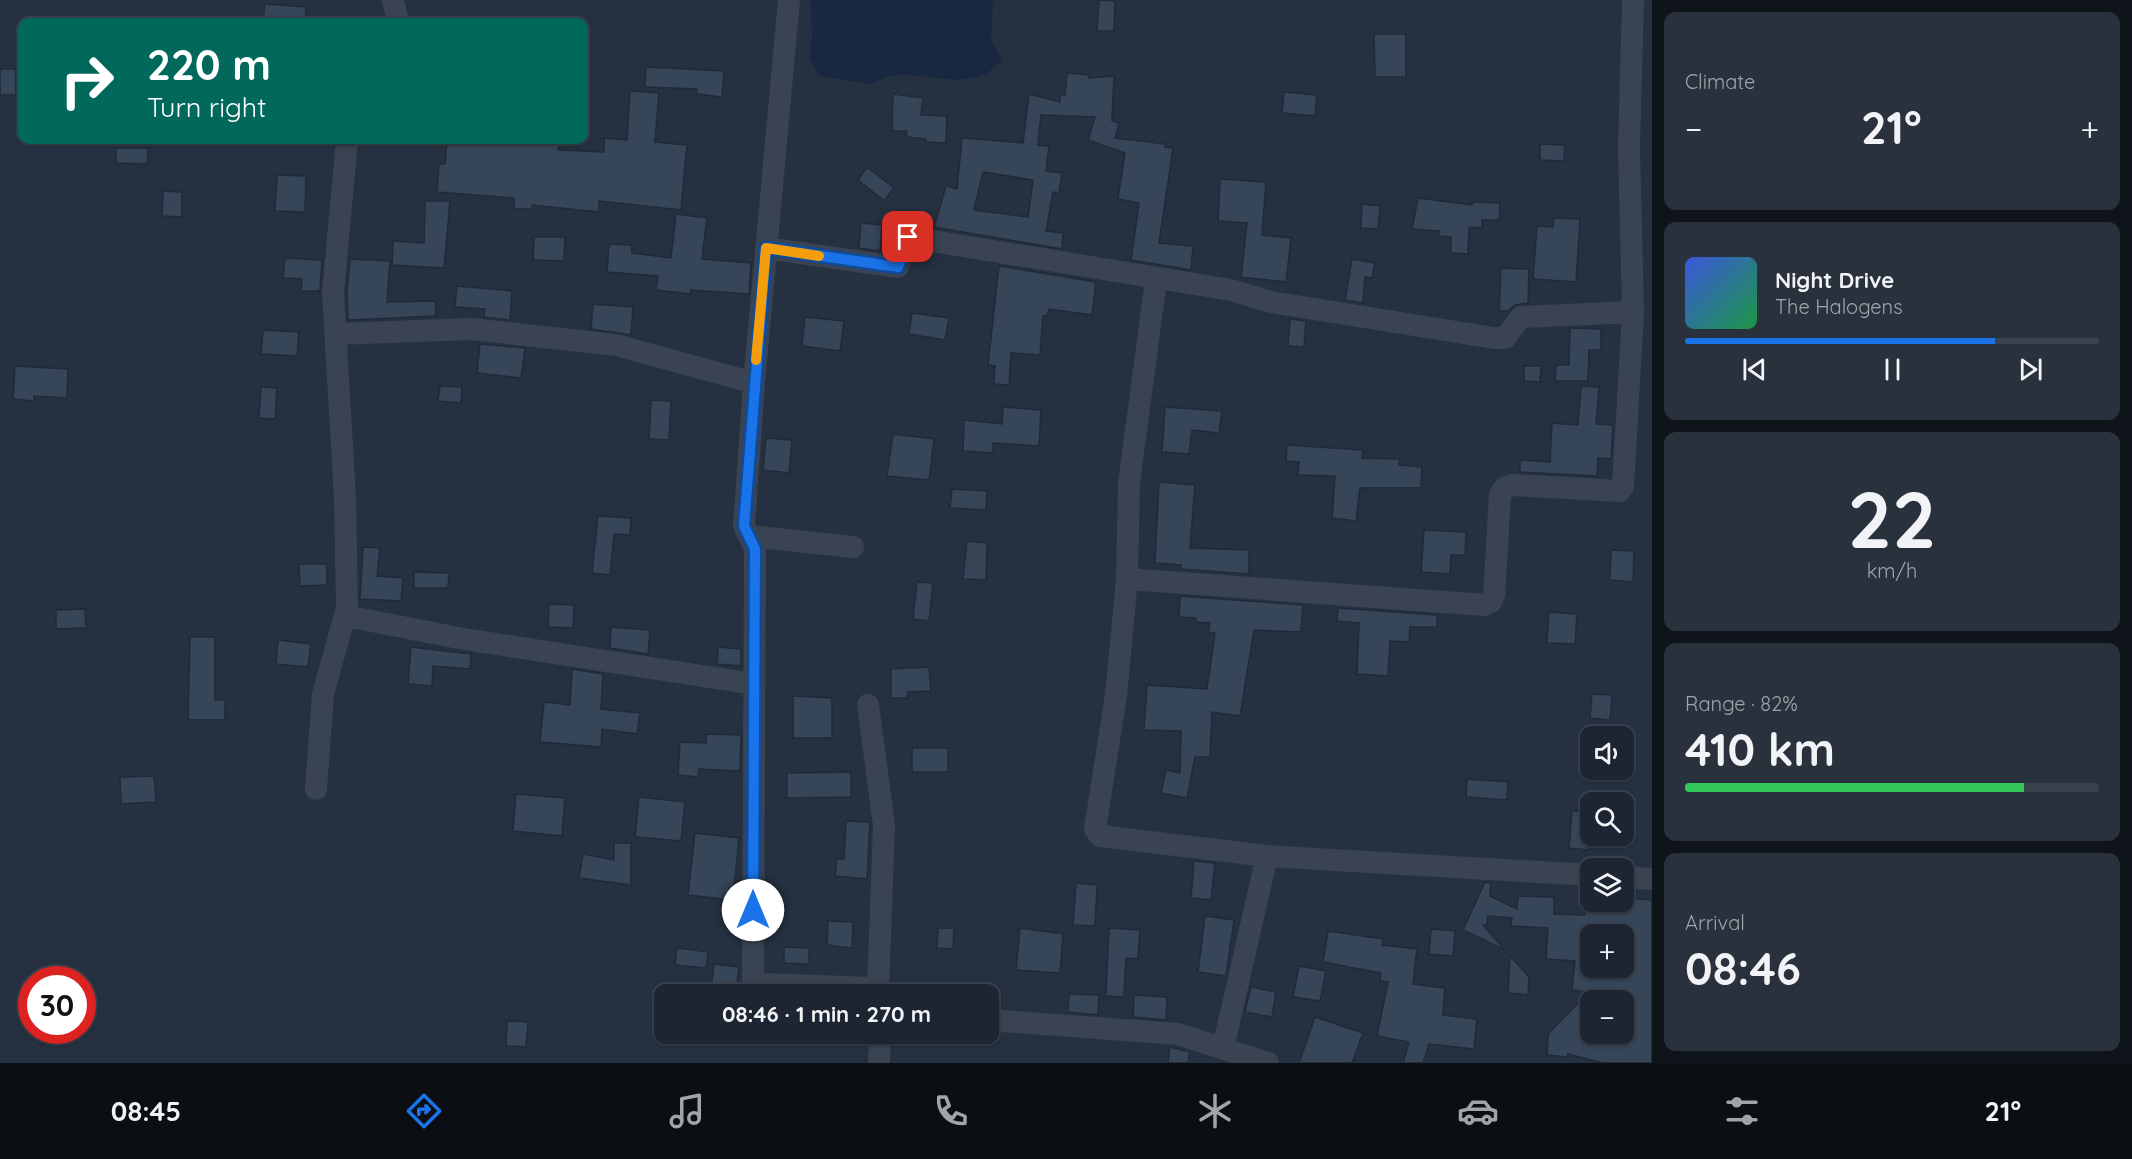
<!DOCTYPE html>
<html lang="en">
<head>
<meta charset="utf-8">
<style>
  body { margin:0; font-family:Quicksand,sans-serif; background:#29313d; color:#f1f3f6; height:100vh; display:flex; flex-direction:column; font-size:22px; white-space:nowrap }
  * { box-sizing:border-box; margin:0 }
  p { font-size:20px; color:#a0a5ab }
  .icon { flex:none; width:33px; height:33px; fill:none; stroke:currentColor; stroke-width:2; stroke-linecap:round; stroke-linejoin:round }
  .map { position:relative; flex:1; overflow:hidden }
  .drawer { display:flex; flex-direction:column; gap:12px; padding:12px; background:#0f141b; width:480px }
  .drawer>* { flex:none }
  .banner { position:absolute; left:18px; top:18px; width:570px; height:126px; border-radius:12px; box-shadow:0 2px 4px #0004,0 0 0 2px #3a424d; background:#00695c; color:#fff; overflow:hidden }
  .fabs { position:absolute; left:1580px; top:726px; display:grid; gap:12px }
  .fabs a { display:grid; place-items:center; width:54px; height:54px; border-radius:12px; background:#1c2531; box-shadow:0 2px 4px #0004,0 0 0 2px #3a424d; font-size:30px }
  .speed { position:absolute; left:18px; top:966px; display:flex; gap:12px; font-size:30px; font-weight:700; text-align:center }
  .speed>* { display:grid; place-content:center; width:78px; height:78px; border-radius:50%; background:#1c2531; box-shadow:0 2px 4px #0004,0 0 0 2px #3a424d; line-height:1 }
  .speed .limit { border:9px solid #d22; background:#fff; color:#111 }
  .pin { position:absolute; display:grid; place-items:center; width:51px; height:51px; color:#fff; margin:-26px; border-radius:12px; box-shadow:0 3px 9px #0006 }
  .me { position:absolute; width:66px; margin:-33px; rotate:0deg; stroke-linejoin:round; filter:drop-shadow(0 0 4px #0008) }
  .turn { display:flex; align-items:center; gap:21px; height:126px; padding:0 30px; font-size:27px }
  .turn .icon { width:78px; height:78px; stroke-width:2.5 }
  .turn b { display:block; font-size:42px; line-height:51px }
  .big { font-size:45px; font-weight:700; line-height:1.1 }
  .drawer .widget { flex:1; display:flex; flex-direction:column; justify-content:center; gap:9px; min-width:0; padding:0 21px; border-radius:12px; background:#29313d }
  .drawer .dial { align-items:center; gap:0 }
  .dial b { font-size:78px; line-height:1 }
  .song { display:flex; align-items:center; gap:18px }
  .cover { width:72px; height:72px; border-radius:9px; background:linear-gradient(135deg,hsl(230 70% 55%),hsl(140 70% 35%)) }
  .played { height:6px; border-radius:3px; background:linear-gradient(90deg,#1a73e8 75%,#3a424d 75%) }
  .keys { display:flex; justify-content:space-around; direction:ltr }
  .heat { display:flex; justify-content:space-between; align-items:center; font-size:33px; direction:ltr }
  .charge { height:9px; border-radius:4px; background:linear-gradient(90deg,#34c759 82%,#3a424d 0) }
  .trip { position:absolute; left:654px; top:984px; width:345px; height:60px; border-radius:12px; background:#1c2531; box-shadow:0 2px 4px #0004,0 0 0 2px #3a424d; font-weight:700; line-height:60px; text-align:center }
  .tabs { display:flex; height:96px; justify-content:space-around; align-items:center; background:#0b0f14; color:#a0a5ab }
  .tabs .icon { width:42px; height:42px }
  .tabs .selected { color:#1a73e8 }
  .tabs b { font-size:27px; color:#f1f3f6 }
  main { display:flex; flex:1; min-height:0 }
  .map>svg:first-child { display:block }
</style>
</head>
<body>
<main>
<div class="map">
<svg width="1652" height="1063" viewBox="0 0 1652 1063">
  <rect width="100%" height="100%" fill="#253141"/>
  <!-- water -->
  <path fill="#172840" d="M811 0H993L991 41 1002 60C967 103 910 57 872 84L820 76 809 57 812 39Z"/>
  <!-- building -->
  <path fill="#364557" stroke="#202a38" stroke-width="1.5" fill-rule="evenodd" d="M1099 0 1115 1 1114 31H1097Z
    M265 4 306 7 305 22H263Z
    M1374 34H1406V77H1375Z
    M646 67 724 71 722 97 697 94V89L645 87Z
    M0 69H16V95H0Z
    M1067 73 1089 75V78L1114 76 1112 121 1119 123 1115 138 1165 144V147L1173 148 1159 243 1193 246 1191 270 1131 260 1139 203 1118 199 1125 153 1088 140 1095 117 1041 115 1038 145 1049 146 1046 171 1062 173 1059 193 1053 192 1046 231 1063 233 1062 249 934 227 946 186 957 189 962 138 1023 143 1029 94 1060 102V95H1065ZM983 172 1033 180 1028 217 974 210Z
    M630 91 659 93 655 142 687 145 681 210 599 201V212L532 205V209H514V198L437 192 439 164H445L447 140H559L558 150 604 152V138L627 140Z
    M1284 92 1317 95 1315 116 1282 113Z
    M893 94 923 98 921 115 947 116 946 143 926 142V139L906 137 907 131H892Z
    M1540 144 1565 145 1564 161 1540 160Z
    M116 148H148L147 164 116 163Z
    M867 167 894 188 884 201 858 180Z
    M277 175 306 176 305 212 275 211Z
    M1220 179 1266 182 1262 235 1291 238 1286 282 1241 277 1247 223 1218 221Z
    M163 191 182 192V217L162 216Z
    M1418 198 1472 205V202L1500 203 1499 220H1482V228L1469 227 1468 254 1451 253V237L1438 236 1439 231 1412 229Z
    M425 201H450L444 268 392 265 393 241 424 243Z
    M1362 204 1380 206 1378 229 1361 228Z
    M676 214 707 218 702 259 751 263 749 294 691 290 690 294 656 290 658 276 607 272 609 244 632 245V253L671 258Z
    M1554 218 1580 219 1576 282 1533 279 1537 226 1553 227Z
    M861 223 882 225 880 251 859 248Z
    M534 237H565L564 261 533 260Z
    M285 258 322 260 320 291H301L302 279 283 278Z
    M350 259 390 261 387 302 435 301 436 316 348 320 347 293Z
    M1352 259 1375 263 1372 278 1365 277 1363 303 1345 300Z
    M999 266 1096 282 1092 315 1049 309 1047 316H1043L1040 355 1011 353 1009 385 994 384 995 366 988 365Z
    M1501 268 1529 269 1528 303 1515 305 1508 311H1499Z
    M457 286 512 291 510 320 484 317 485 309 455 307Z
    M593 304 633 307 631 335 591 329Z
    M912 313 949 318 945 340 909 334Z
    M805 317 844 321 840 351 802 346Z
    M1290 319 1306 321 1304 347 1288 346Z
    M1570 328 1601 329V350H1589L1588 381H1555L1556 365H1569Z
    M263 330 299 332 297 356 261 354Z
    M480 344 525 348 521 378 477 373Z
    M15 366 68 369 67 398 34 396V401L13 399Z
    M1524 366H1541L1540 382 1524 381Z
    M440 386 462 387 461 403 438 401Z
    M1581 386 1599 387 1596 424 1613 425 1611 459 1598 458 1597 476 1520 472V460L1550 462 1552 423 1578 425Z
    M261 387 277 388 275 419 259 418Z
    M651 400 671 401 669 440 649 439Z
    M1003 407 1041 410 1039 446 993 443V453L963 451 964 420 1002 424Z
    M1165 407 1222 411 1219 433 1192 430 1189 454 1162 452Z
    M893 434 934 439 929 480 887 476Z
    M766 438 792 440 789 473 763 470Z
    M1287 445 1363 450 1362 458 1399 459V465L1422 467 1421 488H1360L1356 521 1332 518 1335 476 1298 475 1299 462 1286 461Z
    M1159 482 1195 485 1190 548 1249 550V574L1181 569V565L1155 563Z
    M952 489 987 491 986 510 950 508Z
    M598 516 631 518 630 535 614 534 610 575 592 573Z
    M1424 530 1466 532 1465 555H1451L1450 574 1421 572Z
    M967 541 987 543 986 580 963 579Z
    M363 547 380 548 377 576 403 578 401 601 360 599Z
    M1611 550 1634 551 1633 582 1610 580Z
    M299 564H327V585L300 586Z
    M414 572 449 573 448 588H414Z
    M917 582 933 583 929 621 913 619Z
    M1180 596 1303 605 1301 632 1254 630 1240 716 1212 712 1210 757H1195L1187 798 1161 793 1166 770 1180 773 1181 731 1144 730 1147 685 1207 689 1215 633 1208 632 1210 623 1196 622V618L1179 617Z
    M549 604 574 605 573 628 548 627Z
    M1338 608 1437 615V627H1410L1409 642 1390 641 1388 676 1357 674 1359 623 1337 621Z
    M85 609 86 628 56 629V610Z
    M1549 612 1577 614 1575 644 1547 643Z
    M611 627 650 630 648 654 610 648Z
    M190 637H215V700H225V720H188Z
    M278 640 311 644 308 667 276 664Z
    M411 647 471 654 470 669 433 666 432 686 408 684Z
    M718 647 741 649V666L717 664Z
    M929 667 931 691 908 692 907 698H891V669Z
    M572 669 603 674 601 709 640 713 637 734 602 729 601 747 540 742 544 702 570 705Z
    M1592 694 1612 695 1610 720 1590 718Z
    M793 696 832 698V738H793Z
    M706 734 741 735 740 771 699 769 698 777 678 775 680 742 706 743Z
    M912 748H948V772H912Z
    M851 772V797L787 798V773Z
    M154 776 156 802 121 804 120 777Z
    M1467 779 1508 782 1507 800 1466 797Z
    M516 794 565 798 562 836 513 831Z
    M639 797 685 802 681 841 635 837Z
    M1572 811 1590 812 1588 850 1569 848Z
    M846 821 870 822 867 879 835 876 837 859H844Z
    M695 833 739 838 733 900 688 895Z
    M614 843H631V885L579 878 583 854 614 860Z
    M1194 861 1215 863 1211 900 1191 898Z
    M1485 882 1491 883 1490 896 1517 909 1518 896 1554 897V914L1585 915V905H1605V902H1623V898L1652 900V1063H1603L1568 1054 1567 1057 1547 1055 1548 1034 1589 992 1572 990 1575 961 1546 959 1548 928 1511 926 1512 918 1488 916 1487 925H1483L1505 950 1463 930ZM1590 934H1623V968H1590ZM1590 1000H1623V1034H1590Z
    M1076 883 1097 885 1095 926 1073 925Z
    M1205 916 1234 920 1226 976 1198 972Z
    M828 921 853 922 852 948 827 945Z
    M938 928H954L953 949 937 948Z
    M1020 928 1063 934 1060 973 1016 970Z
    M1109 928 1140 930 1138 959 1126 958 1124 997 1106 996Z
    M1431 929 1455 931 1453 956 1429 954Z
    M1328 931 1383 939 1382 945 1417 949 1413 984 1445 988 1443 1015 1477 1019 1474 1049 1429 1044 1423 1063H1403L1409 1042 1377 1036 1388 982 1380 981 1381 973 1323 962Z
    M784 947 809 948V964L784 963Z
    M677 948 708 952 706 968 675 965Z
    M1510 956 1529 977 1528 995 1508 993Z
    M714 964 739 967 736 992 711 989Z
    M1299 966 1326 971 1320 1001 1293 997Z
    M1251 987 1276 992 1272 1017 1245 1012Z
    M1069 994 1099 995 1098 1015 1068 1012Z
    M1134 995 1167 997 1166 1020 1133 1017Z
    M1315 1017 1363 1033 1352 1063H1299Z
    M507 1021 528 1022 526 1047 506 1046Z
    M1170 1047 1190 1052 1188 1063H1168Z"/>
  <g fill="none" stroke-linecap="round" stroke-linejoin="round">
    <!-- street -->
    <path stroke="#394351" stroke-width="22" d="M393 0 398 22
      M789 0 754 383 744 526 755 549 753 978 762 984 872 988 878 990 881 994
      M766 248 898 267 908 237 1231 290 1271 302 1494 338H1505L1521 317 1633 312
      M1156 280 1129 483 1127 579 1116 695 1095 829 1100 836 1267 856 1590 875
      M337 334 471 329 616 345 754 383
      M749 536 853 547
      M1127 579 1485 605 1491 602 1494 595 1500 495 1504 488 1513 485 1620 491 1623 487 1633 312 1629 148 1633 0
      M346 616 464 639 754 684
      M868 705 884 825 878 990
      M316 789 323 694 347 608 345 498 333 293 347 140
      M1623 877 1652 879
      M988 1020 1178 1034 1268 1063
      M1223 1048 1267 856
      M879 1063 880 1034"/>
  </g>
  <g fill="none" stroke-linecap="round" stroke-linejoin="round">
    <!-- route casing -->
    <g stroke="#114b97" stroke-width="15">
      <path id="route" d="M753 910 755 549 744 526 766 248 898 267 908 237"/>
    </g>
    <!-- route -->
    <use href="#route" stroke="#1a73e8" stroke-width="10"/>
    <!-- slow -->
    <path stroke="#f59e0b" stroke-width="10" d="M756 360 766 248 819 256"/>
  </g>
</svg>
<div class="fabs">
<a><svg class="icon" aria-label="sound" viewBox="0 0 24 24"><path d="M4 9h4l5-4v14l-5-4H4zM17 9q2 3 0 6"/></svg></a>
<a><svg class="icon" aria-label="search" viewBox="0 0 24 24"><circle cx="10" cy="10" r="6"/><path d="M15 15l6 6"/></svg></a>
<a><svg class="icon" aria-label="layers" viewBox="0 0 24 24"><path d="M12 4l9 5-9 5-9-5zM3 14l9 5 9-5"/></svg></a>
<a>+</a>
<a>−</a>
</div>
<div class="speed"><div class="limit">30</div></div>
<div class="pin" style="left:908px;top:237px;background:#d93025"><svg class="icon" aria-label="arrive" viewBox="0 0 24 24"><path d="M6 21V4h12l-3 4 3 4H6"/></svg></div>
<svg class="me" style="left:753px;top:910px" viewBox="-20 -20 40 40"><circle r="19" fill="#fff"/><path d="M0-13L10 11 0 6-10 11z" fill="#1a73e8"/></svg>
<div class="trip">08:46 · 1 min · 270 m</div>
<div class="banner">
<div class="turn"><svg class="icon" aria-label="right" viewBox="0 0 24 24"><path d="M7 20v-9h11M14 6l5 5-5 5"/></svg><div><b>220 m</b>Turn right</div></div>
</div>
</div>
<section class="drawer">
<div class="widget"><p>Climate</p>
<div class="heat"><a>−</a><b class="big">21°</b><a>+</a></div>
</div>
<div class="widget">
<div class="song"><i class="cover"></i><div><b>Night Drive</b><p>The Halogens</p></div></div>
<div class="played"></div>
<div class="keys"><svg class="icon" aria-label="previous" viewBox="0 0 24 24"><path d="M18 5L8 12l10 7zM5 5v14"/></svg><svg class="icon" aria-label="pause" viewBox="0 0 24 24"><path d="M8 5v14M16 5v14"/></svg><svg class="icon" aria-label="next" viewBox="0 0 24 24"><path d="M6 5l10 7-10 7zM19 5v14"/></svg></div>
</div>
<div class="widget dial"><b>22</b><p>km/h</p></div>
<div class="widget"><p>Range · 82%</p><b class="big">410 km</b><div class="charge"></div></div>
<div class="widget"><p>Arrival</p><b class="big">08:46</b></div>
</section>
</main>
<nav class="tabs">
<b>08:45</b>
<svg class="icon selected" aria-label="directions" viewBox="0 0 24 24"><path d="M12 3l9 9-9 9-9-9zM9 14v-3h6M13 9l2 2-2 2"/></svg>
<svg class="icon" aria-label="music" viewBox="0 0 24 24"><path d="M9 18V5l10-2v13"/><circle cx="6" cy="18" r="3"/><circle cx="16" cy="16" r="3"/></svg>
<svg class="icon" aria-label="phone" viewBox="0 0 24 24"><path d="M5 4h4l2 5-3 2q2 4 5 5l2-3 5 2v4C11 20 4 13 5 4z"/></svg>
<svg class="icon" aria-label="climate" viewBox="0 0 24 24"><path d="M12 3v18M4 7l16 10M4 17L20 7"/></svg>
<svg class="icon" aria-label="car" viewBox="0 0 24 24"><path d="M5 17H2v-5l4-1 3-4h7l3 4 3 1v5h-3M9 17h6M6 11h13"/><circle cx="7" cy="17" r="2"/><circle cx="17" cy="17" r="2"/></svg>
<svg class="icon" aria-label="filters" viewBox="0 0 24 24"><path d="M4 7h16M4 17h16"/><circle cx="9" cy="7" r="2"/><circle cx="15" cy="17" r="2"/></svg>
<b>21°</b>
</nav>
</body>
</html>
